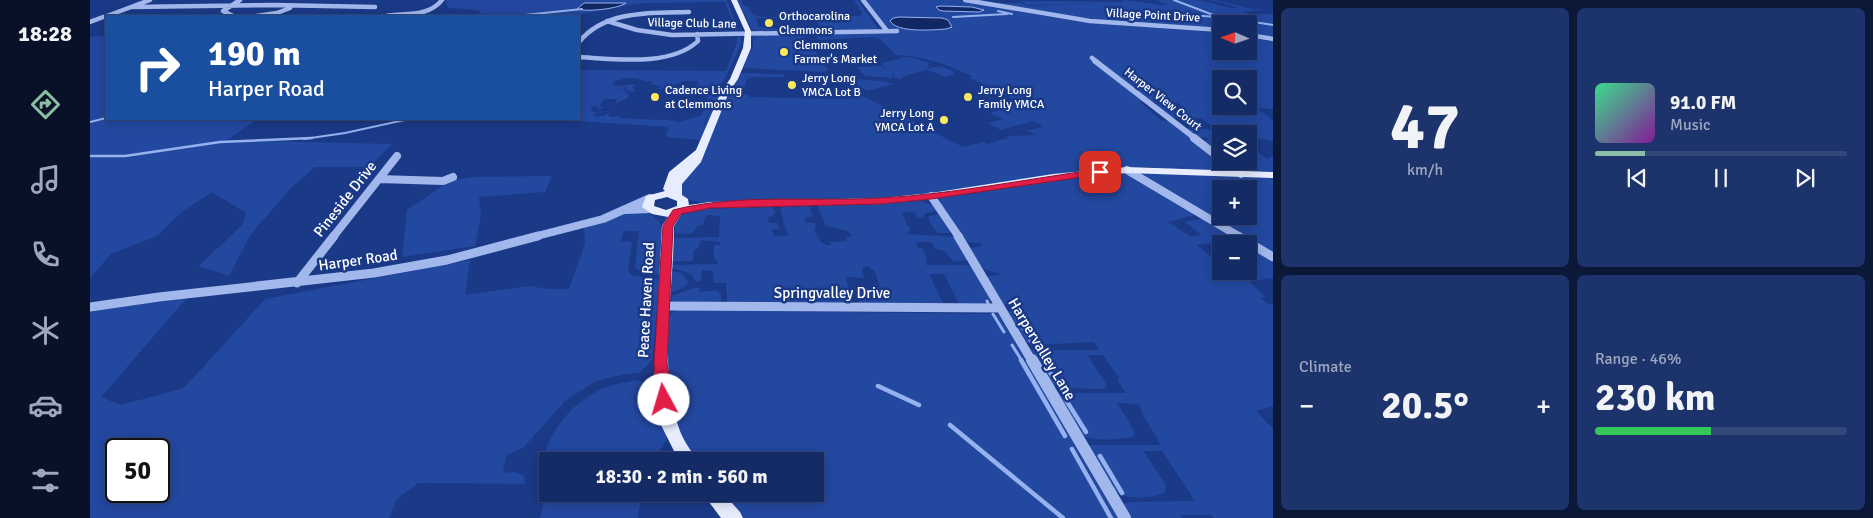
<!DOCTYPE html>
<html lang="en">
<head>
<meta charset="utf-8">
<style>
  body { margin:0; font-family:Signika,sans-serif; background:#1d336b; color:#f1f3f6; height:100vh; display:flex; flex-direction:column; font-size:19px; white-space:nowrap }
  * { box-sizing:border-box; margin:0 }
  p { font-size:16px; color:#9da7bf }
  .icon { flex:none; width:28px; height:28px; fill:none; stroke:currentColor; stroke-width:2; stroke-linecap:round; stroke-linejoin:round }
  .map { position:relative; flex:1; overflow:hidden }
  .sheet { display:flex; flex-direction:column; gap:8px; padding:8px; background:#0b1838; width:600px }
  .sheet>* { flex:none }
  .banner { position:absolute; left:15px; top:15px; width:475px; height:105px; border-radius:0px; box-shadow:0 2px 12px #0003,0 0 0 1px #334779; background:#1a4fa0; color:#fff; overflow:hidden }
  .needle { width:32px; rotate:272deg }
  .buttons { position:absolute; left:1122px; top:15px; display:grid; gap:10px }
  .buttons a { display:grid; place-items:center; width:45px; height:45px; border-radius:0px; background:#142b65; box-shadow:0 2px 12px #0003,0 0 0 1px #334779; font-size:25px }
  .speed { position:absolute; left:15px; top:438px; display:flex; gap:10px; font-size:25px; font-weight:700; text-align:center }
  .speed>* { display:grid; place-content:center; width:65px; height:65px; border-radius:50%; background:#142b65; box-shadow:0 2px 12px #0003,0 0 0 1px #334779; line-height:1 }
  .speed .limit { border:2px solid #111; border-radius:8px; background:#fff; color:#111 }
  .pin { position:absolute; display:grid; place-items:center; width:42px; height:42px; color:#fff; margin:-21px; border-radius:10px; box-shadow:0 2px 8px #0006 }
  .me { position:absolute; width:55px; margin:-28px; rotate:354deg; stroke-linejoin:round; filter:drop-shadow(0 0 4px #0008) }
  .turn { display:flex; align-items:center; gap:18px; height:105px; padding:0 20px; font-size:22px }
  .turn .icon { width:65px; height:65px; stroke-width:2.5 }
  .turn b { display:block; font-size:35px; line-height:42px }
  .big { font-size:38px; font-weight:800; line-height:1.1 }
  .sheet .widget { flex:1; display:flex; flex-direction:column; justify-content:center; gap:8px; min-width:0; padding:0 18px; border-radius:8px; background:#1d336b }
  .sheet .dial { align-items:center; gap:0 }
  .dial b { font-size:65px; line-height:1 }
  .song { display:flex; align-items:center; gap:15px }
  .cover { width:60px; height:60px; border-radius:8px; background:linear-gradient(135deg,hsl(150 70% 55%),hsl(290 70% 35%)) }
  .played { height:5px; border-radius:2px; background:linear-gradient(90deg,#8abfa5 20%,#334779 20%) }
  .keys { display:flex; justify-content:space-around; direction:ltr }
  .heat { display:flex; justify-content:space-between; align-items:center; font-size:28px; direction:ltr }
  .charge { height:8px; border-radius:4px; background:linear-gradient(90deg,#34c759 46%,#334779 0) }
  .sheet .tiles { flex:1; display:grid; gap:8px; grid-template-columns:repeat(2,1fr) }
  .trip { position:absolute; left:449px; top:452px; width:285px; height:50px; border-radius:0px; background:#142b65; box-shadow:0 2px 12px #0003,0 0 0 1px #334779; font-weight:800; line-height:50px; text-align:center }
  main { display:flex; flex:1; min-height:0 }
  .menu { display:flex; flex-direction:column; width:90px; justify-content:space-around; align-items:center; background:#081128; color:#9da7bf }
  .menu .icon { width:35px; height:35px }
  .menu .active { color:#8abfa5 }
  .menu b { font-size:22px; color:#f1f3f6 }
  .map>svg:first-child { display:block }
</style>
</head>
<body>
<main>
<nav class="menu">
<b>18:28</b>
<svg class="icon active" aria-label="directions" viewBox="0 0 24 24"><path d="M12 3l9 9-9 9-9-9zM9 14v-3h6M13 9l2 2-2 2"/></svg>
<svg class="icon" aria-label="music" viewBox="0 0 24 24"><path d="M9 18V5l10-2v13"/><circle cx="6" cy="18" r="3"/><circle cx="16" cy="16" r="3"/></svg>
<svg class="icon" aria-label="phone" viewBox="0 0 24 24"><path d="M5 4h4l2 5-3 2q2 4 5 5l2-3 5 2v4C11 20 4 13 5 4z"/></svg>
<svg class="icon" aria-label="climate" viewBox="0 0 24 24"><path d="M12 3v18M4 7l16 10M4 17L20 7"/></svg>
<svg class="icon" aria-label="car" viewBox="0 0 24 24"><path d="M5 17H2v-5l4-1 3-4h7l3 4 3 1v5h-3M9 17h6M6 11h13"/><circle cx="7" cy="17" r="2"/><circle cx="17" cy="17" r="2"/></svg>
<svg class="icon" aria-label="filters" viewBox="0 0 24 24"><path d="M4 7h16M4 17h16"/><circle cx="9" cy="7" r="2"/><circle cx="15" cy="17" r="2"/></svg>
</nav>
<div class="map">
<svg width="1183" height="518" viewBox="0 0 1183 518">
  <rect width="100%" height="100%" fill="#1a3987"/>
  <!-- green -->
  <path fill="#2348a0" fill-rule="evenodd" d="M356 0H637L648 30 643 32 645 30 635 2 554 3 514 9 485 16H406L390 13 389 10 358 8Z
    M647 0H651L654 6H658L663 15 674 17 769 16 773 14 764 1 768 0 788 29 717 31 734 29 726 27 730 26 725 20 720 18H666L669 27 707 30 667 31 661 29 655 21 662 29Z
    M776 0H868L989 22 1131 33V51H1159V37L1183 42V109L1166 108 1183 120V141L1159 137V134H1131V161H1159V146L1177 159 1183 156V173L1156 172 1147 168H1129L1131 171 1094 169 1091 167 1083 169 1057 167H1017L807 198 616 203C606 201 588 201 590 185L615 149 637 98 652 73 693 74 694 77H663L657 79 652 94 659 95V97L755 99 757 97 773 96 873 147 894 142 898 144 918 138 916 136 946 135 929 127 938 130 954 127 944 121 911 130 897 123 913 119 900 113 911 109 906 106 925 100 909 93 917 94 895 88 898 86 879 78 882 76C856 64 831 55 802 55L805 54 790 39 783 37 729 40 724 34 809 32 796 27ZM847 17 858 20 817 29 804 26 803 18ZM1131 79H1159V106H1131ZM1050 102 1088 103 1097 111H1086L1080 106 1083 105 1063 104 1082 118H1110L1129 130 1095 128 1106 137H1115L1119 140 1105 141 1079 121H1072Z
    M1034 0 1073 5 1076 4 1066 0H1108L1141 8H1150L1122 0H1125L1163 9 1183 10 1154 11 1160 14H1183V37L1159 33V24H1131V28L1009 20 897 3H929L940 6 1013 3 938 5 929 1 1033 2Z
    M16 35V119H168L137 140 302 144 280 167H225L199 190 161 234 139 276 109 266 152 225 156 213 122 192 93 211 67 236 21 254 0 278V37Z
    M667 35H713L733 61 734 65 739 70 733 72 652 68 663 47V37L665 36V39Z
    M647 37H651V44L630 89 635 76 628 89C615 90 598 84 589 96L577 94 591 92 589 90H591L594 91 600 89 598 87H607L605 85 609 84 607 82 609 81H590L593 82 570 89 568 88 572 87 561 84 563 83 560 81 556 82C545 76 538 78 525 81L523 85 533 86 542 84 546 85 542 87 546 91 541 92 535 89V87L533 88 539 94 526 87 539 95 537 98 524 105 527 99H514L510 106 515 108 507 109V106L501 107 503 112 518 111 505 113 504 116H515L516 114H521L518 115 521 117 529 116 530 118 570 120 573 119 590 122 612 115 613 112 611 103H616L618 96 613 94 627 93 621 99V108L614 124 615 125 622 107V98L628 94 630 95 611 140 578 137 576 135 579 127 455 119H489V70L636 71 647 42Z
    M820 57 840 63 837 65 841 67 837 68 838 69 849 66 863 71 864 74 856 77 838 70 814 76 811 79 804 78V74L802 72 803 78 775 76 767 67 792 66 797 71 791 63C802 62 808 57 820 57Z
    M758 78 798 82 803 84 778 91 757 81 756 79Z
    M1031 172 1041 176 1108 214 1078 222 1101 237 1111 235 1095 222 1114 218 1148 240 1106 245 1131 264V271H1159V245L1183 260V278L1167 280 1160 282 1175 297 1171 298 1177 304H1183V406L1166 411 1183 429V518H1124L1121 515H1091L1093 518H1041L1034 505 1037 502 1105 501 1072 451H1053L1076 485 1075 492C1064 499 1037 500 1026 492L997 445H1071L1050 410H1052L1048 404 1027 403 1045 432 1044 436C1030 440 1003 442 990 434L966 393H1036L1027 379H1030L1013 355H997L1017 385 1014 389 973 388 962 386 941 350H1009L1004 342 945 345 938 343 934 340 917 311 932 310 929 306 913 304 897 276 910 275 909 273 893 269 880 248 892 246 890 243 877 242 849 202 850 198 857 196 979 177Z
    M1049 172 1183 177V254L1049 174ZM1131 189H1159V216H1131Z
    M462 176 455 192 389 197 391 215 385 246 312 257 317 210 360 181 383 177Z
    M831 201 842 205 847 211 836 213 833 218H827L825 212H812L818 227H820V231H817L818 234 865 237 879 260 864 262 854 251 846 249 841 242H826L828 248H832L837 258 836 265H881L900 299 899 304 870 306 854 274H839L853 303 772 305 769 302 767 293 778 290 780 287H790L785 272 778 266 772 268 774 278 755 277 759 287 761 303 640 304 637 301 636 283H624L623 271 612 270 611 281H605L601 274 582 268 581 265 628 264V262L624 259V245H630V242L611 240 608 248 604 251 603 261H581L585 238 629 237 630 216 616 215 613 225 608 226 602 234 585 233 584 222 591 213 606 209 683 207 686 213 678 218 679 223H687L689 229H682L684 237 699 235 695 228 690 209 692 207 719 206 723 216 714 218 716 223H725L726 227 724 229C728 237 731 246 741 245L740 242 757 241 756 237 762 236 759 231 736 226 727 206Z
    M552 211C583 219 572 249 569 274 560 275 551 275 545 267L549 231H533L531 241 542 242 538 271 543 276 570 279 562 360 549 373 535 374 506 381 475 401 434 447 416 456 413 473 424 472 433 475 435 479 434 484 328 483 307 499 299 518H0V311L97 298 11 397 31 405 94 388 175 299 380 260 375 295 439 286 459 289H479L495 244 494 228 536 213ZM26 449H69V491H26Z
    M849 214 861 231 859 233H848L841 225 838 217Z
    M580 271C589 272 596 274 598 283 593 289 586 293 578 291Z
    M603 288H609L610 292 627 290 631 294V304L585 301 580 299 584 295Z
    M595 310 907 314 911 316 1029 518H653L630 494H725V461H604C600 452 594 443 590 434 575 397 577 355 578 316L585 311Z
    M549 380 565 388 569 412 577 439 570 450 566 461H458L457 484H450C449 445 475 405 512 389 523 384 537 382 549 380Z
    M457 487 458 494H554L549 508 548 518H450Z"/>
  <!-- water -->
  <path fill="#112865" stroke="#95b1ee" d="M494 3H536C528 9 497 12 487 9Z
    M851 6 882 7 894 10 889 12 853 11 849 10 846 7Z
    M809 17 852 18 858 20 862 27 856 29C842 30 807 33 800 21L803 18Z"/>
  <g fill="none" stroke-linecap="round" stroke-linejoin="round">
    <!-- stream-far3 -->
    <path stroke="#95b1ee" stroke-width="2" d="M1084 0 1126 16
      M908 11 922 14
      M1081 14 1129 17 1183 25
      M425 16 492 9
      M863 17 917 14
      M0 122 16 118
      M214 139 255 133 319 119"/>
    <!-- stream-far2 -->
    <path stroke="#95b1ee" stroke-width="2.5" d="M0 156H35L130 142 222 138"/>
    <!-- stream-far1 -->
    <path stroke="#95b1ee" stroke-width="3" d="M897 301 898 303
      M923 312 941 342
      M903 314 914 332
      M922 345 932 361
      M947 351 953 361"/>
    <!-- stream -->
    <path stroke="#95b1ee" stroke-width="4.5" d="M931 360 975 436
      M953 360 966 382
      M788 386 829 405
      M976 400 996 432
      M860 425 973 518
      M982 449 1021 518
      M1010 456 1032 493"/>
    <!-- minor-far4 -->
    <path stroke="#a2b8ec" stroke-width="4.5" d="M773 0 797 31
      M875 0 1000 21 1131 30
      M42 7 184 5 285 7
      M17 16 60 0
      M143 16 133 11 150 0
      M166 16 187 13 200 8
      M296 16C315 13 339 17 352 0
      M517 21 547 30 582 35 807 31
      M0 22 16 16
      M1159 35 1183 39
      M489 42C515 10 561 13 599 12
      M489 57C524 59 581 67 608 41L607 34
      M1002 58 1007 62"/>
    <!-- minor-far3 -->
    <path stroke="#a2b8ec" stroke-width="5.5" d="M1005 61 1106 139"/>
    <!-- minor-far2 -->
    <path stroke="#a2b8ec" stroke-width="8" d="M1104 138 1131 159
      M1135 161 1151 174
      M1037 170 1150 237
      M289 179 353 181 363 177
      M841 196 869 237
      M536 210 560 209
      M243 237 307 156
      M443 237 513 219 560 198"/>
    <!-- minor-far1 -->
    <path stroke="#a2b8ec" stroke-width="9" d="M868 236 942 361
      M1148 236 1183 257
      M207 283 244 236
      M573 306 910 308
      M0 307 69 297 284 273 357 260 448 236"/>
    <!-- minor -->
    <path stroke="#a2b8ec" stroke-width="12" d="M942 360 1035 518"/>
    <!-- major -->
    <path fill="#e7edff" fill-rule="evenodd" d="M641 0H647L661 31V48L648 79 639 92 611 162 592 184V195L598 199 599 205 620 202 791 198 841 193 963 174 1037 167 1183 172V178L1037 173 963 180 841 199 791 204 620 208 592 213 584 226C584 291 567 370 590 431 594 442 602 451 607 461H589L572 427 564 377 572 226 578 217 562 214 552 207 556 196 575 191 573 189 579 172 606 150 631 92 640 79 653 48 655 31ZM577 197 587 201V206L576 210 564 206 565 200Z
      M613 494H634L650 512 653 518H631Z"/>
  </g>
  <!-- route -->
  <path fill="#e11d48" stroke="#92132f" d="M1010 169 1013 170V174L841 199 791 204 620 208 591 214 583 226 577 362 582 400 580 404 574 406 569 404 567 400 564 362 573 226 583 210C651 193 723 202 791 198 864 194 937 179 1010 169Z"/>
  <!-- markers -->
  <g fill="#fee95e" stroke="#1a3987" stroke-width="2">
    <circle cx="679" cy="23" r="5"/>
    <circle cx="694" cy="52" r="5"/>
    <circle cx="702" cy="85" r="5"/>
    <circle cx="565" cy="97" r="5"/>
    <circle cx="878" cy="97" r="5"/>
    <circle cx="854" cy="120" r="5"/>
  </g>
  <g text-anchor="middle" stroke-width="5" stroke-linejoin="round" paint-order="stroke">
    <!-- far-street labels -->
    <g font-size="12" fill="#fff" stroke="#1a3987">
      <text transform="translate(1063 15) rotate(3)" y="4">Village Point Drive</text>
      <text transform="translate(602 23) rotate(1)" y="4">Village Club Lane</text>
      <text transform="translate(1073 99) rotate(38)" y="4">Harper View Court</text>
    </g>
    <!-- far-poi labels -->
    <g font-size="12" fill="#fff" stroke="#1a3987" text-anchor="start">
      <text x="689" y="20">Orthocarolina<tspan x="689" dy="14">Clemmons</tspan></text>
      <text x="704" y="49">Clemmons<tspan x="704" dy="14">Farmer's Market</tspan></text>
      <text x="712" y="82">Jerry Long<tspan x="712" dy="14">YMCA Lot B</tspan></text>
      <text x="575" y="94">Cadence Living<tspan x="575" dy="14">at Clemmons</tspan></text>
      <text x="888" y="94">Jerry Long<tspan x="888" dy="14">Family YMCA</tspan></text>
      <text x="844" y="117" text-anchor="end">Jerry Long<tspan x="844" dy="14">YMCA Lot A</tspan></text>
    </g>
    <!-- street labels -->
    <g font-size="15" fill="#fff" stroke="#1a3987">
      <text transform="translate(255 199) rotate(-52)" y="5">Pineside Drive</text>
      <text transform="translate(268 260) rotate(-8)" y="5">Harper Road</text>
      <text x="742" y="298">Springvalley Drive</text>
      <text transform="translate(556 300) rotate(-87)" y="5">Peace Haven Road</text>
      <text transform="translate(952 349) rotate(59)" y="5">Harpervalley Lane</text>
    </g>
  </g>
</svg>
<div class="buttons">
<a><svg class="needle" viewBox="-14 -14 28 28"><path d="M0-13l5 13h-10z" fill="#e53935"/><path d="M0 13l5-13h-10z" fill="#9da7bf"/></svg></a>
<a><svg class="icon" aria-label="search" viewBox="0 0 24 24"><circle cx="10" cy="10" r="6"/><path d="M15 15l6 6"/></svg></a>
<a><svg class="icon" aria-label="layers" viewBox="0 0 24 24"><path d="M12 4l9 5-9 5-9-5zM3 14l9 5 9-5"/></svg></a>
<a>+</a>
<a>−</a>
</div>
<div class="speed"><div class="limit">50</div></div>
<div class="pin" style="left:1010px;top:172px;background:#d93025"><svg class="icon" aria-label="arrive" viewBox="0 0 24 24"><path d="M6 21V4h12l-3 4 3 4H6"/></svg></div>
<svg class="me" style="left:574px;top:400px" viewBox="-20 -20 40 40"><circle r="19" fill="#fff"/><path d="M0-13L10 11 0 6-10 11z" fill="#e11d48"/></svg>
<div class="trip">18:30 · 2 min · 560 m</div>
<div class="banner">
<div class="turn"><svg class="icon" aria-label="right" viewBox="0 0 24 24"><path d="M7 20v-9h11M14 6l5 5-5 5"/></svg><div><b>190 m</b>Harper Road</div></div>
</div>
</div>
<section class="sheet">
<div class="tiles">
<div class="widget dial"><b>47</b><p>km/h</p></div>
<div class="widget">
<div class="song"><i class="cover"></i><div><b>91.0 FM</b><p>Music</p></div></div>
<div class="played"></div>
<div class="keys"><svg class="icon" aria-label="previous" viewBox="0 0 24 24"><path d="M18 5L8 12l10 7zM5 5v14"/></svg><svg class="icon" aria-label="pause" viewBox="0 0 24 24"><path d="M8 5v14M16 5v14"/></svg><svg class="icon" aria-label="next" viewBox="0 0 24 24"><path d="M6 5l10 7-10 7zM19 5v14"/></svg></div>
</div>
<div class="widget"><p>Climate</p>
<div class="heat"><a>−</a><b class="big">20.5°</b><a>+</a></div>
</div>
<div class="widget"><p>Range · 46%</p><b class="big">230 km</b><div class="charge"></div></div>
</div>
</section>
</main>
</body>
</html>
